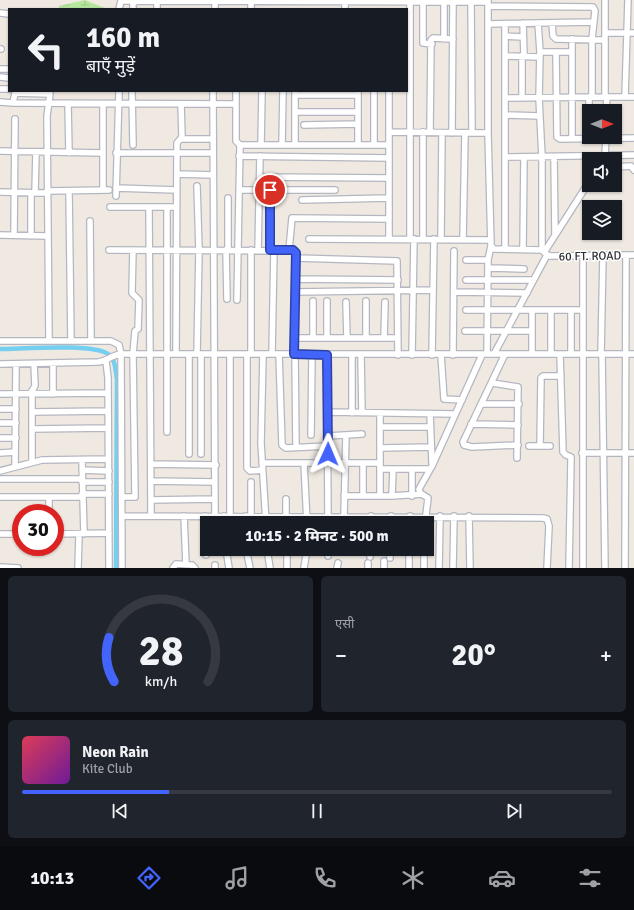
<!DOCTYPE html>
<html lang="hi">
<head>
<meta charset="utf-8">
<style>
  body { margin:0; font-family:Signika,"Noto Sans Devanagari",sans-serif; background:#20242c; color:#f1f3f6; height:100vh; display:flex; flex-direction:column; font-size:15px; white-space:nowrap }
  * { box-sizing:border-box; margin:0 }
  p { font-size:13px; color:#9ea1a6 }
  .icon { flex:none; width:22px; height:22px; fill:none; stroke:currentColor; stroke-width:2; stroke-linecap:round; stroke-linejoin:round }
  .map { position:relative; height:568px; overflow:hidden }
  .details { display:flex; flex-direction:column; gap:8px; padding:8px; background:#0d0f14; flex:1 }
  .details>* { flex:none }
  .banner { position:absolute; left:8px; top:8px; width:400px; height:84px; border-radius:0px; box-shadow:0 1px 3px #0004; background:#171b24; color:#f1f3f6; overflow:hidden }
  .needle { width:26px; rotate:90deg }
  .fabs { position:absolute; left:582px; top:104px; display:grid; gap:8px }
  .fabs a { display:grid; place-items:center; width:40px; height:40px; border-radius:0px; background:#171b24; box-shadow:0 1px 3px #0004; font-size:20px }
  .speed { position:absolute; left:12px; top:504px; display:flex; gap:8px; font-size:20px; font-weight:700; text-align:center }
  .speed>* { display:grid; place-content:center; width:52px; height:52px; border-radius:50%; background:#171b24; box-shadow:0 1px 3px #0004; line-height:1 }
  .speed .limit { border:6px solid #d22; background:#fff; color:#111 }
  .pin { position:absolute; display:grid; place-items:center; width:34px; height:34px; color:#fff; margin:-17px; border:2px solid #fff; border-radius:50%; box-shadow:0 1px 4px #0007 }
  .me { position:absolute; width:44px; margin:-22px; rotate:1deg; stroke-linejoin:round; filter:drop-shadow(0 0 3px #0008) }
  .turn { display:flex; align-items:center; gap:14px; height:84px; padding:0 12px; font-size:18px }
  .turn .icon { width:52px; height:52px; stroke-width:2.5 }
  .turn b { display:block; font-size:28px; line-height:34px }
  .big { font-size:30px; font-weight:800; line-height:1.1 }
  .details .card { flex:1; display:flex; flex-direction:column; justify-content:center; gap:6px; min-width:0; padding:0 14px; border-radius:6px; background:#20242c }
  .details .dial { align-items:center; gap:0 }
  .dial svg { height:104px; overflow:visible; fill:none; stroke:#363941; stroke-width:7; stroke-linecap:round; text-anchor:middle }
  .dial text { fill:#f1f3f6; stroke:none }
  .song { display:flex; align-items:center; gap:12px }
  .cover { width:48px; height:48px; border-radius:6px; background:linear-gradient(135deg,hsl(350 70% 55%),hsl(280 70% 35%)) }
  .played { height:4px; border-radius:2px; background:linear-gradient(90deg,#4264fb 25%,#363941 25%) }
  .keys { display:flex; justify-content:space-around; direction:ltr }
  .heat { display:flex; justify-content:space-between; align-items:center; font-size:22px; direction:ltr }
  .details .tiles { flex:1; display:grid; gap:8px; grid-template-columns:1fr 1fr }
  .card:last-child { grid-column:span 2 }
  .trip { position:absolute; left:200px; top:516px; width:234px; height:40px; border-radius:0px; background:#171b24; box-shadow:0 1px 3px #0004; font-weight:800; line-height:40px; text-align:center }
  .menu { display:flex; height:64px; justify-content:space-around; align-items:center; background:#090b0e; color:#9ea1a6 }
  .menu .icon { width:28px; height:28px }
  .menu .selected { color:#4264fb }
  .menu b { font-size:18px; color:#f1f3f6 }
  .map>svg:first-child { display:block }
</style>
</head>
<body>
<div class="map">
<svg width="634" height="568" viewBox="0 0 634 568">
  <defs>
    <pattern id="wetland-marsh" width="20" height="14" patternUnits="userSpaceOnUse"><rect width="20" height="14" fill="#b6e59e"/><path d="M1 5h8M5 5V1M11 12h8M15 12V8" fill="none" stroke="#9dc588"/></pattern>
  </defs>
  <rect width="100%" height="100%" fill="#efe9e1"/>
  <!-- wetland -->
  <path fill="url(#wetland-marsh)" d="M85 0 107 9H59V6Z"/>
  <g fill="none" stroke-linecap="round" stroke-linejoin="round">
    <!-- canal -->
    <path stroke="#75cff0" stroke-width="4.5" d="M0 349C21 349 93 343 108 354 116 359 115 370 117 379L116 568"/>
    <!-- minor casing -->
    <g stroke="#b4b7c1" stroke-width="8">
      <path id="minor" d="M488 0V133L491 246 494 249 542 250 547 255
        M605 0V97H634
        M345 2V9
        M410 2V239
        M423 2V43L432 44
        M471 2 472 133
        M488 6 593 7 595 11 592 39V97
        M119 9 121 1H136
        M133 9V4L136 1 488 2
        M157 9V1
        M215 9V1
        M251 9V1
        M0 13 9 14
        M523 23 524 56
        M538 23 540 52 539 98 542 157V250
        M552 23 553 36 556 39 605 40
        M488 24 594 22
        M605 33H634
        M505 36 523 37
        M444 39V2
        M0 49H1
        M540 52H572
        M556 52 557 137 560 139 634 138
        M505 56 540 57
        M522 56V98
        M0 69H9
        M0 77 9 78
        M0 89H9
        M132 91 133 145
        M213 91 215 516
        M236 91V141L240 145H389
        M358 91V145
        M389 91V239
        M295 95H358
        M589 97V111
        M625 97 628 0
        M505 98 605 97
        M0 102 13 103 15 93 50 94 47 116 49 341
        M13 103 235 104
        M68 104 69 153
        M606 111 607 97
        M295 112H358
        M505 115 540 116
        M304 125 358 124
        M389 132 488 133
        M423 132V239
        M430 132 431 40 433 38 453 39
        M452 133 453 2
        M572 138V39
        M181 139H212
        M261 144 262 91
        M282 144 283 91
        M295 144V91
        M374 145V91
        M0 151 103 153
        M116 153H212
        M605 155 606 137
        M239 156 389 158
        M505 157 634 155
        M554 157 555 235
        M615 167 631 166 634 170
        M177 174 213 175
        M260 177 389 178
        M116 188 177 190
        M103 190V104
        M239 190H335
        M270 190V250
        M47 191 109 190
        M69 191 71 341
        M0 192 47 193
        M35 193 36 152
        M116 196 119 91
        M228 198V250
        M302 200 389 198
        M110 207H176
        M149 207 151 516
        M90 221 91 341
        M0 235 47 236
        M14 235 15 119
        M31 236V193
        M309 239 491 240
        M441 239 442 133
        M463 239 465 133
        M505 249V24
        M523 249 524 157
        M109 250 295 251 296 258 294 355
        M226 250 227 299
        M251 250V354
        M258 250 260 156
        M289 250 292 218 389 219
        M545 251 589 182
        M547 255 551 256 634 255
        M296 258 397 261 398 355
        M466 260H488
        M488 268 524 269
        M295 279 398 280
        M466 280H533
        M295 292 433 290
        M454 292 527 293
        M237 300 240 145
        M327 301V338
        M366 301V338
        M346 302 347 338
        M466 310H583
        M551 310V354
        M465 331H532
        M294 338H398
        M313 338V301
        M384 338 385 302
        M0 341H111L119 345 121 354 122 568
        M176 354 177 143 182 137 181 104
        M189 354V454
        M197 354 199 250 197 186
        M201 354V454
        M230 354V516
        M247 354V468L250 471 262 470
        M263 354 261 443 266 523
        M272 354 274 250
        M279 354 282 445 286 448 328 446
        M487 354 488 260 491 246
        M494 354 547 255
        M505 354 463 442 464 445 472 447 518 445
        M532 354V310
        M560 354 563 452 566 455 571 457V459L569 568
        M571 354V310
        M601 354 603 255
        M602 354 605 568
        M295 355 296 447
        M327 355 328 523
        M352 355V413
        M361 355 362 413
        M412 355 414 239
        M432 355 434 239
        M441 355 444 399 462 400
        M453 355 454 251
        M106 361 108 378 109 568
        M0 364 98 362C107 361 112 355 121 354H634
        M492 383 518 387 517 458
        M0 394 108 393
        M30 394 35 386 34 364
        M53 394V363
        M482 404H519
        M0 409H16
        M32 412 108 411
        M328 412 455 414
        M380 413V496
        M430 414 432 463
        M0 423H16
        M471 424 518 425
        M380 427H430
        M32 429 108 428
        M167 432V207
        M311 435 312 355
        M328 436 362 434
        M0 438H16
        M529 446H550
        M540 446 541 378 543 376H561
        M380 448 431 447
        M0 453 15 452
        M582 453H634
        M82 461 84 534
        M32 462V394
        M262 463H380
        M304 463 307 523
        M363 463V496
        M151 464 216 465
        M15 467 16 364
        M380 469H430
        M82 470 109 471
        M0 471 42 460 108 459
        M0 479H82
        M151 481 215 482
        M82 482H109
        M82 494H109
        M344 496H392L393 469
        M392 496 421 494
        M412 496V469
        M0 497H82
        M122 497H135L133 354 135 331 138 329 139 300 132 293 133 250
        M286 499V523
        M151 500 215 499
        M49 513V497
        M122 516 543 518 547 519 549 526 547 568
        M184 516 186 565
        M205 516 206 555
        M224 516 225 523
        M246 516V523
        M251 516V482
        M344 516 346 435
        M469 516 470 568
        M371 523V516
        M391 523V516
        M410 523V516
        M425 523 428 498 420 493 419 489 432 466 482 355
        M0 534H21
        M55 534 109 533
        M226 549 229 568
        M246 549 250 568
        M267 549 270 568
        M287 549V568
        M328 556V549
        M370 557V549
        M390 558V549
        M0 567 18 568
        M78 568 79 534
        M173 568 176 564 192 565 195 568
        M215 568V565
        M304 568 307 549
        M337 568 338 563
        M368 568V563
        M384 568V561
        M409 568V549
        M424 568V549
        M439 568 440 516
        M453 568 454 516
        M583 568V255
        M625 568 626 255"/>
    </g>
    <!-- minor -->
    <use href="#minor" stroke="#fff" stroke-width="5.5"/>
  </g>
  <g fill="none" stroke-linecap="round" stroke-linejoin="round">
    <!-- route casing -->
    <g stroke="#2b41a3" stroke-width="10">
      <path id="route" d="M270 190V250H293L296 253 294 354 327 355 328 454"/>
    </g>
    <!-- route -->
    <use href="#route" stroke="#4264fb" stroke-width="7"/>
  </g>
  <g text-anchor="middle" stroke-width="3" stroke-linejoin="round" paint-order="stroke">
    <!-- street labels -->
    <g font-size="12" fill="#2e2e2e" stroke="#fff">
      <text transform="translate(590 256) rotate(-1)" y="4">60 FT. ROAD</text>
    </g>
  </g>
</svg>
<div class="fabs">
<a><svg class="needle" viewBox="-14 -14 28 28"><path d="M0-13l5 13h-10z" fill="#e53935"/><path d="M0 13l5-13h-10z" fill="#9ea1a6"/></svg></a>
<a><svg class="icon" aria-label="sound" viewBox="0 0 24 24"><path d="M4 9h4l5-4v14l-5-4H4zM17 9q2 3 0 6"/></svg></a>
<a><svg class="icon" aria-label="layers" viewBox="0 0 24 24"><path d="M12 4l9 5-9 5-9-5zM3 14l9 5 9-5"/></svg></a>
</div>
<div class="speed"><div class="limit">30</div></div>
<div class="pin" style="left:270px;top:190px;background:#d93025"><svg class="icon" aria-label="arrive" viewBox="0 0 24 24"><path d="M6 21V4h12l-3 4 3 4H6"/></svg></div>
<svg class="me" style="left:328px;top:454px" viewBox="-20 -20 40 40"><path d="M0-17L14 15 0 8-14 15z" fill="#4264fb" stroke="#fff" stroke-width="4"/></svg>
<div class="trip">10:15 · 2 मिनट · 500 m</div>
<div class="banner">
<div class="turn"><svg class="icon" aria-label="left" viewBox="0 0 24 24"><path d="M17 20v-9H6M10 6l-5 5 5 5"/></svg><div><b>160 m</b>बाएँ मुड़ें</div></div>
</div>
</div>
<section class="details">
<div class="tiles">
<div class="card dial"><svg viewBox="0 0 100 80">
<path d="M14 69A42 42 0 1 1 86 69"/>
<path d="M14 69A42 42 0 0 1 10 35" stroke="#4264fb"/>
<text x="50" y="56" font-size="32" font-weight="700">28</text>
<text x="50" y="72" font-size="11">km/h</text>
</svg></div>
<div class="card"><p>एसी</p>
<div class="heat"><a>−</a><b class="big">20°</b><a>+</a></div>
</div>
<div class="card">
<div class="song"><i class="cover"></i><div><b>Neon Rain</b><p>Kite Club</p></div></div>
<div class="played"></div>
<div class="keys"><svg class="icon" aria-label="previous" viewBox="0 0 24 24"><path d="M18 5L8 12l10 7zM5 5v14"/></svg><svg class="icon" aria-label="pause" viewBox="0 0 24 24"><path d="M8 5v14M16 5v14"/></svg><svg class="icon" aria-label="next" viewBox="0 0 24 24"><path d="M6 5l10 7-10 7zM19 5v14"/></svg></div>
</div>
</div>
</section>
<nav class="menu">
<b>10:13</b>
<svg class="icon selected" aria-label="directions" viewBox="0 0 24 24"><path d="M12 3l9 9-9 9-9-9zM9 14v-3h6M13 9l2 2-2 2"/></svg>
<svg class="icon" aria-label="music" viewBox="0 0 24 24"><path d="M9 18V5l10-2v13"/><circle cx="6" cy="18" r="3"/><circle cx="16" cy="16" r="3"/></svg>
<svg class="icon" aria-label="phone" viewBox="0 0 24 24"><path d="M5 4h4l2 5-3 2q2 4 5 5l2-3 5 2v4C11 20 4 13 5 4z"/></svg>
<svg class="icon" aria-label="climate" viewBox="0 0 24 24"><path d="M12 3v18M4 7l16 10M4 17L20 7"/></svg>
<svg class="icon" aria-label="car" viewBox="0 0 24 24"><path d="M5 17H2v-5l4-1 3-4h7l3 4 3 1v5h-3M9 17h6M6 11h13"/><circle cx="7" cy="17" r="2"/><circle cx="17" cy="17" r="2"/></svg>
<svg class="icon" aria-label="filters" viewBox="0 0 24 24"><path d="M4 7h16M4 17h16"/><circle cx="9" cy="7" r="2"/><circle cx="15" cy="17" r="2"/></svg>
</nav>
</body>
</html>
